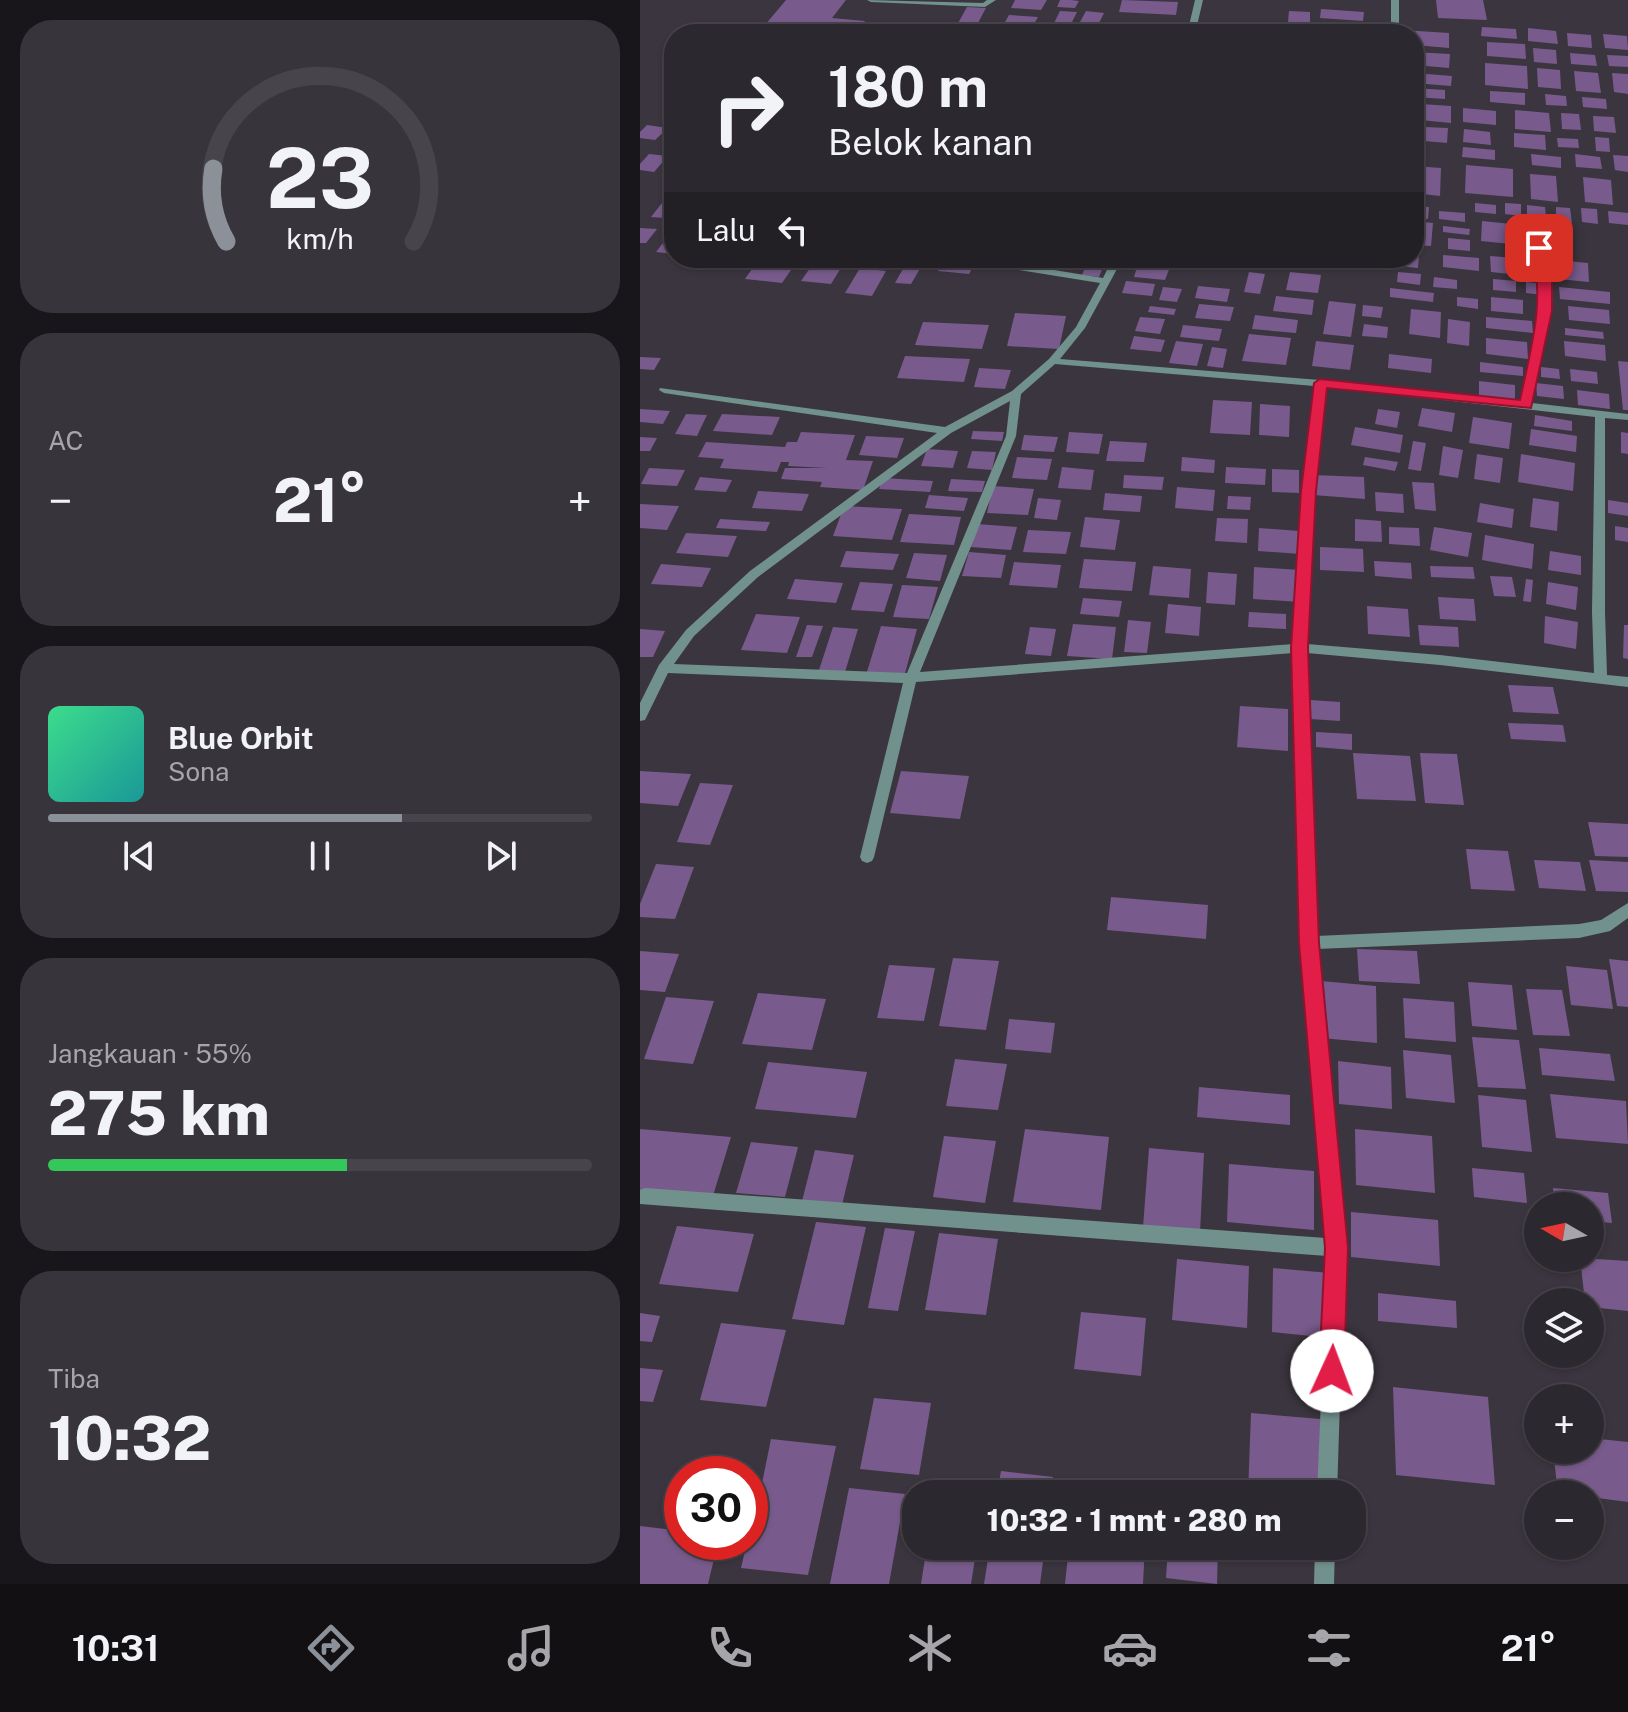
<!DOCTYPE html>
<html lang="id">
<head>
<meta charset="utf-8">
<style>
  body { margin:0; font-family:"Public Sans",sans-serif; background:#38343b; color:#f1f3f6; height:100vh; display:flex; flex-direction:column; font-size:30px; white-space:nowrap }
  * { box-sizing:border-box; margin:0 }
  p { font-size:26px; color:#a6a6aa }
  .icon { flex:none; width:44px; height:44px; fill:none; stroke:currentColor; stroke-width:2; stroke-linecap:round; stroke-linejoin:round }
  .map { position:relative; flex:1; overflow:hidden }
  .drawer { display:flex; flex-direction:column; gap:20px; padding:20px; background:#18161a; width:640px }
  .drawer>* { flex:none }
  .hud { position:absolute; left:24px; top:24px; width:760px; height:244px; border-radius:32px; box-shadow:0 2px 6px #0004,0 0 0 2px #48444b; background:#2c282f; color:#f1f3f6; overflow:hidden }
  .needle { width:52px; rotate:279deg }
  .tools { position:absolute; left:884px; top:1192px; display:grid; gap:16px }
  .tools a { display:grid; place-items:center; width:80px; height:80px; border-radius:50%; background:#2c282f; box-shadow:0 2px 6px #0004,0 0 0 2px #48444b; font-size:40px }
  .speed { position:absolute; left:24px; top:1456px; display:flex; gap:16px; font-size:40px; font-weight:700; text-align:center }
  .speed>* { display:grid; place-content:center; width:104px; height:104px; border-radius:50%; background:#2c282f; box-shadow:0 2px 6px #0004,0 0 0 2px #48444b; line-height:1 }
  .speed .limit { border:12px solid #d22; background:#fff; color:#111 }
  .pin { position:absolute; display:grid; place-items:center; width:68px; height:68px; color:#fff; margin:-34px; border-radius:16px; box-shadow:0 4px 12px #0006 }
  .me { position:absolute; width:88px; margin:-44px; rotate:2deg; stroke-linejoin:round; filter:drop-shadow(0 0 6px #0008) }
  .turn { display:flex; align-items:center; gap:28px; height:168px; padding:0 32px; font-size:36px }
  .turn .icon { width:104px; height:104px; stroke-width:2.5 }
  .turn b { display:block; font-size:56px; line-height:68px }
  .then { display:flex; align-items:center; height:76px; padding:0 32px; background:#0003; gap:16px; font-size:30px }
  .big { font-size:60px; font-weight:800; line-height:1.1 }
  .drawer .card { flex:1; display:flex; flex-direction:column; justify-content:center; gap:12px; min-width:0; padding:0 28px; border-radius:32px; background:#38343b }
  .drawer .dial { align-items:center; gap:0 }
  .dial svg { height:208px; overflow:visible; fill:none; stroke:#48444b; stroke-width:7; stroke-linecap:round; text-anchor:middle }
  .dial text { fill:#f1f3f6; stroke:none }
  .song { display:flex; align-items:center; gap:24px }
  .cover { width:96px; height:96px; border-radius:12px; background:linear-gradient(135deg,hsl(150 70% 55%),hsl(180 70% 35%)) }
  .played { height:8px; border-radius:4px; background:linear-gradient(90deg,#8c9099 65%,#48444b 65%) }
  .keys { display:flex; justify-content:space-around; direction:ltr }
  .heat { display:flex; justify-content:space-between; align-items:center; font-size:44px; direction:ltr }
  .charge { height:12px; border-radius:6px; background:linear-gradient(90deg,#34c759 55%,#48444b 0) }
  .trip { position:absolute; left:262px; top:1480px; width:464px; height:80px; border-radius:32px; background:#2c282f; box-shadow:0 2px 6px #0004,0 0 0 2px #48444b; font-weight:800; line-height:80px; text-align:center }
  .tab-bar { display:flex; height:128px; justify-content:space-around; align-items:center; background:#121013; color:#a6a6aa }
  .tab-bar .icon { width:56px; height:56px }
  .tab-bar .active { color:#8c9099 }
  .tab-bar b { font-size:36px; color:#f1f3f6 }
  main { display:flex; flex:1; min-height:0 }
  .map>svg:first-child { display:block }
</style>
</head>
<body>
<main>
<section class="drawer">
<div class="card dial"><svg viewBox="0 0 100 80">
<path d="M14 69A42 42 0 1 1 86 69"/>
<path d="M14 69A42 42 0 0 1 9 41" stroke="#8c9099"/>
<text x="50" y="56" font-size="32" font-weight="700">23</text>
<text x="50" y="72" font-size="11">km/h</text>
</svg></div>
<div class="card"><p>AC</p>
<div class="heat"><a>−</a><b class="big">21°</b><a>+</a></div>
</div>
<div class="card">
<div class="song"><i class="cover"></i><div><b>Blue Orbit</b><p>Sona</p></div></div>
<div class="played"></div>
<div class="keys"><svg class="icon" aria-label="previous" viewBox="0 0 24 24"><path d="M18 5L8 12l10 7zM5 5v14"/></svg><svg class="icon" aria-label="pause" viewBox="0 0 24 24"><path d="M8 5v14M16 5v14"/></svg><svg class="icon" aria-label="next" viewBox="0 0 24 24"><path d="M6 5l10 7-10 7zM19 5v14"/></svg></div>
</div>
<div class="card"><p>Jangkauan · 55%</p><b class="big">275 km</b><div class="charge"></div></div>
<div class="card"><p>Tiba</p><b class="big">10:32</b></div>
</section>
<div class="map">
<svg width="988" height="1584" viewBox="0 0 988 1584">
  <rect width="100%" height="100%" fill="#3b353f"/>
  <!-- building -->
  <path fill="#785b8c" d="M146 0H206L192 18 225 21 218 32 192 30 188 34H166L120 31Z
    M375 0H407L401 10 371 8Z
    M420 0H431L439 1 435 8 417 7Z
    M482 0 538 2 536 15 479 12Z
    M796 0H843L847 20 798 18Z
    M327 7 346 8 332 34H312Z
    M681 9 724 12 723 21 680 18Z
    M420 11 437 12 431 24 414 23Z
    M446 11 464 13 459 23 440 22Z
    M649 11 670 12V22H648Z
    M369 15 398 17 390 31 361 29Z
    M645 24 665 25 664 34H645Z
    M672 26 707 29 706 34H670Z
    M842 27 876 29 877 39 841 36Z
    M433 28 469 31 468 34H430Z
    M888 28 916 31 918 44 888 41Z
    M763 30 809 33V48L774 45V34H762Z
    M927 33 951 35 952 48 928 46Z
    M963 34 987 36 988 50 965 48Z
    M847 42 885 44 886 59 847 56Z
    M893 48 916 50 917 64 894 62Z
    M774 52 810 54 809 68 774 65Z
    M930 53 955 55 957 66 931 64Z
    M967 55 988 56V67L969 66Z
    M845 63 887 66 888 89 845 85Z
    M897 68 920 70 921 89 898 87Z
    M934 71 958 73 961 93 936 91Z
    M774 73 812 76 811 86 774 83Z
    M972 73 988 74V94L974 92Z
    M774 88 805 90V99L774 97Z
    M850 91 885 93V105L850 102Z
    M905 94 926 96 927 106 906 105Z
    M942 97 966 99 967 109 943 107Z
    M781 104 811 106V123L780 120Z
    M823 108 856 111V125L823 122Z
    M875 110 909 113 911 132 875 129Z
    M921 113 939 114 941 130 922 129Z
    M953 116 974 117 976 133 954 131Z
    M7 125 28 128 15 140 0 138V132Z
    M785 127 808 128 807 143 784 141Z
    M824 129 850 132 851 145 823 142Z
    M874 133 905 135 906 150 874 147Z
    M955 137 969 138 970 152 956 151Z
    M917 138 938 139 939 148 918 147Z
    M823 147 855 150V160L822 157Z
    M9 154 28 156 14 172 0 170V164Z
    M891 154 921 157V168L892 165Z
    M935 154 960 157 962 169 936 167Z
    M973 155 988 156V172L975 170Z
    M826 165 873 169V197L825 193Z
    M774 166 801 168 800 196 774 193Z
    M890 174 916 176 918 202 891 199Z
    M943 177 971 180 973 205 945 202Z
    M22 203 34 204V208L26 218 11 217Z
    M835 203 856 205V214L835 212Z
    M865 203 881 204V216L865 214Z
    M887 205 905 207 906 218 887 216Z
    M774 206 789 207 788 219 774 218Z
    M916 207 930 208 932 223 916 222Z
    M941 208 957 209 958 224 942 222Z
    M799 211 825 213V222L799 219Z
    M968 211 988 213V225L969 223Z
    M774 221 793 223 791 246 774 245Z
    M842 221 871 224V244L841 241Z
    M883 224 917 227 918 246 883 243Z
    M803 226 830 229 829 235 803 232Z
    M0 228 17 229 6 243H0Z
    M29 235 34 236V254L16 252Z
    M808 238 830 240V251L808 249Z
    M774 255 779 256 778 268 726 263V258Z
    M803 255 839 258V271L803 267Z
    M850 256 888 259V276L851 272Z
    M177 258H207L191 284 161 281Z
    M407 258H435L430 270 404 268Z
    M559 258H596L593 268 557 264Z
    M604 258H630L628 267 602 264Z
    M678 258H719L718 265 677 261Z
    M906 259 948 263 949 282 907 278Z
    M268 260 284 262 271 284 255 283Z
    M302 262 334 265 329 274 298 271Z
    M498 264 530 267 525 280 494 277Z
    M446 265 463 267 459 277 442 275Z
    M114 266 151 270 142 283 105 279Z
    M220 268 246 271 232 296 205 293Z
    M609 272 625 274 620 294 604 292Z
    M650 272 681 275 678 293 646 290Z
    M758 272 781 274 780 285 757 282Z
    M794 277 817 280V289L793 287Z
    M853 279 876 281V292L853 290Z
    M486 281 515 284 512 296 482 293Z
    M886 282 904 284V295L886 293Z
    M558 286 590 289 587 302 555 298Z
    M523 287 542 289 537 302 519 300Z
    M919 287 970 292V304L920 299Z
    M750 288 794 293 793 302 750 297Z
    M636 296 674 300 672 315 633 311Z
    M817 297 838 299V309L817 306Z
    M851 297 883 300V314L851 311Z
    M689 301 716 304 711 337 683 334Z
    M559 304 594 307 590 321 555 318Z
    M723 305 743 307 741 318 722 316Z
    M510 306 536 309 534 315 508 312Z
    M928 306 969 310 970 324 929 320Z
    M771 309 801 312 800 338 769 334Z
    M375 313 426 316 419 349 367 346Z
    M615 315 658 320 656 333 612 329Z
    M500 317 525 319 520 334 495 331Z
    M846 317 892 321 893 333 846 328Z
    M808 319 830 322 829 346 807 343Z
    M283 322 349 325 342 349 275 345Z
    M724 324 748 327 747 338 722 336Z
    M543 325 582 329 579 341 540 337Z
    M925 328 963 332 964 339 925 335Z
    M609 334 651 338 646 365 602 361Z
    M494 336 525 340 521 352 490 349Z
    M846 338 887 342 888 359 846 354Z
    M536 341 563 344 557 366 529 363Z
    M676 341 714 345 710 370 672 366Z
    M924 341 965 345 966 361 925 356Z
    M572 347 587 349 583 368 567 366Z
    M749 354 792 359 791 373 748 368Z
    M265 356 330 359 324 382 257 378Z
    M0 357 21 358 14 370 0 369Z
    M978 361 988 362V410H983Z
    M840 362 883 367V376L840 372Z
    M901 367 919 369 920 379 901 377Z
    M339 368 371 370 365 389 334 387Z
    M930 369 957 372 958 384 931 381Z
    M839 381 875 385V400L839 396Z
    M896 383 923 386 924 399 897 396Z
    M937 390 969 394 970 409 938 405Z
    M573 400 612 402 610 435 570 433Z
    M620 404 650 406 649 437 619 435Z
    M782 408 815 413 812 432 778 426Z
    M0 409 30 411 23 424 0 422Z
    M738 409 760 412 757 428 735 424Z
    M46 414 67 415 57 436 35 434Z
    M82 414 140 417 132 435 73 431Z
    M895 415 932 421V431L894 426Z
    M833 417 872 423 869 449 829 443Z
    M715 427 763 435 760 453 711 445Z
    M891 429 937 436 936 452 889 445Z
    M333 431 364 432 362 441 331 439Z
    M161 432 215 435 206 460 233 461 223 490 180 487 182 482 141 479 145 468H187L148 466 149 462H141L137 472 80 468 84 459 58 457 66 442 145 447 147 442H157Z
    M429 432 463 434 459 454 426 452Z
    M981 432 988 433V454L981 453Z
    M384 435 418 437 414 452 381 450Z
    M226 436 264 438 257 458 219 455Z
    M0 437 17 438 10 451H0Z
    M470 441 507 443 504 462 466 461Z
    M773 441 786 443 781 471 768 469Z
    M803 446 823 450 818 478 799 475Z
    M287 449 318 451 313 468 281 466Z
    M332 451 356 452 352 470 327 468Z
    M837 454 863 458 860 483 834 479Z
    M881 454 935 463 933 491 878 482Z
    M377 457 412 459 407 480 372 478Z
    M542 457 575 460 574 473 541 471Z
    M725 457 758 462 755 471 723 465Z
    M422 467 454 470 451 490 418 488Z
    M586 467 626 469 625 485 585 483Z
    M9 468 45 470 37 486 1 484Z
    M632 469 659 470V493L632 492Z
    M484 475 524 477 522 490 483 488Z
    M673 475 724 477 725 499 673 495Z
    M60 477 92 480 86 492 54 490Z
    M243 478 293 481 290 492 239 489Z
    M311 479 345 481 342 492 308 491Z
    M772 482 794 483 796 511 775 509Z
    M353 486 394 489 388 515 347 513Z
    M537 487 575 490 573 511 535 508Z
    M118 491 169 494 162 511 112 508Z
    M735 492 763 494 764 513 736 511Z
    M465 493 502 496 500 512 463 510Z
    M289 495 328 498 324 511 285 508Z
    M588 496 611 497 610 510 587 509Z
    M398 498 421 500 417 520 394 518Z
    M893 498 919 502 917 531 890 527Z
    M968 500 988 503V516L968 513Z
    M840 503 874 509 872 528 837 522Z
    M0 504 39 506 27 530 0 528Z
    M204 506 262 509 252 540 193 536Z
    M269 514 321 517 314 545 260 542Z
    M445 517 480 520 475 550 440 547Z
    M577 518 608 519 607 543 575 541Z
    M80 519 130 522 126 531 76 528Z
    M715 519 741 521 742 542 715 541Z
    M337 524 377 527 371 550 331 547Z
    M975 526 988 528V542L975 540Z
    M749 527 779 528 780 546 749 544Z
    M794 527 832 533 828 557 790 550Z
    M619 528 659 531 660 554 618 551Z
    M388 530 431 532 426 554 383 552Z
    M46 533 97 536 88 557 36 553Z
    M845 535 894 544 892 569 842 560Z
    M680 547 723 549 724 572 680 570Z
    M206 551 259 554 253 570 200 567Z
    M910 551 941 556V575L908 570Z
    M329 552 366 555 361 578 322 576Z
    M274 553 307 555 300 581 266 578Z
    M444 559 496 562 492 591 439 588Z
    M734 561 771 563 772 579 735 576Z
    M374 562 421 565 417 588 369 585Z
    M21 564 71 568 62 587 11 584Z
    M513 566 551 569 549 598 509 595Z
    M790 566 833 567 835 579 791 577Z
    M614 567 660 570V602L613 599Z
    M568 572 597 574 595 605 566 603Z
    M850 576 872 577 876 597 854 596Z
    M155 579 203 583 196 603 147 599Z
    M886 579 893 580 891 602 883 601Z
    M220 582 253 584 244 612 211 610Z
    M908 582 938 587 936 610 906 604Z
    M262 585 298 587 289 619 253 617Z
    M798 597 834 599 836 621 800 619Z
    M443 598 482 601 479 617 440 614Z
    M528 604 561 607 559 636 525 633Z
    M727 606 768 609 770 637 728 634Z
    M609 612 646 614V629L608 627Z
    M116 614 160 617 147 653 101 650Z
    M905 616 938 622 936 649 904 643Z
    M488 620 511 622 507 653 484 652Z
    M433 624 476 627 472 659 427 656Z
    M167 625 183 626 172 657H156Z
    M778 625 818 627 819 647 780 645Z
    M984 625H988V659L983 658Z
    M241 626 277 629 264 677 226 675Z
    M193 627 218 629 205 672 179 670Z
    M390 627 416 629 411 656 385 654Z
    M0 629 25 631 13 657H0Z
    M868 685 913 687 919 714 873 712Z
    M670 700 700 702V721L670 719Z
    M600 706 648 709V751L597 747Z
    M868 723 923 725 926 742 871 739Z
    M676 732 712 734V750L676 747Z
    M713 753 770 756 776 801 717 799Z
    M780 753 817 754 824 805 785 803Z
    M0 771 51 774 38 806 0 803Z
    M261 771 329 776 320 819 250 813Z
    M60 783 93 785 70 845 37 842Z
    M948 822 988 824V857L955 856Z
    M826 849 868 851 875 891 831 889Z
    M894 860 940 862 946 891 899 888Z
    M949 860 988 862V892L956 891Z
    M16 864 54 867 35 919 0 917V904Z
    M471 897 568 905 566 939 467 930Z
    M717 949 777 951 780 984 719 981Z
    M0 951 39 954 25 992 0 990Z
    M313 958 359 961 346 1030 299 1026Z
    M969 959 988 961V1007L977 1006Z
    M249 965 295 968 284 1021 237 1018Z
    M926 966 967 970 973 1009 931 1005Z
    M681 981 736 986 737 1043 681 1038Z
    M828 982 872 985 877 1030 832 1026Z
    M886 989 922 990 930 1036 893 1035Z
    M118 993 186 999 172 1050 102 1044Z
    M26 997 74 1001 53 1064 4 1059Z
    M763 998 814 1002 816 1042 765 1038Z
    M369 1019 415 1023 411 1053 365 1049Z
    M832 1037 879 1040 886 1089 838 1087Z
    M899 1048 970 1054 975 1081 902 1075Z
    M763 1050 811 1055 815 1103 766 1098Z
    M315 1059 367 1064 358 1110 306 1106Z
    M698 1061 751 1067 752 1109 699 1104Z
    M128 1062 227 1072 216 1118 115 1109Z
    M559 1087 650 1095V1125L557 1117Z
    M910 1094 986 1101 988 1144 916 1138Z
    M838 1095 886 1100 892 1152 842 1147Z
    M0 1129 91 1137 72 1199 0 1192Z
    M385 1129 469 1137 461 1210 373 1202Z
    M715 1129 792 1136 795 1193 716 1185Z
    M304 1136 356 1141 345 1203 293 1197Z
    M111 1142 158 1147 145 1197 96 1193Z
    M509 1148 564 1153 560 1232 503 1227Z
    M175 1150 214 1155 201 1209 161 1205Z
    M589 1164 674 1171V1230L587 1222Z
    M832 1168 884 1173 887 1203 834 1197Z
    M913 1188 968 1193 972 1223 950 1221V1206H915Z
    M711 1212 798 1220 800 1266 711 1257Z
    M176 1222 226 1227 204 1325 152 1319Z
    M37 1226 114 1234 98 1292 19 1284Z
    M245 1228 275 1231 258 1311 228 1308Z
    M299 1233 358 1239 346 1315 285 1310Z
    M940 1258 988 1261V1311L950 1307V1302H945Z
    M537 1259 609 1266 607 1328 532 1320Z
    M633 1268 690 1273V1338L632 1332Z
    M738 1293 816 1301 817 1328 738 1321Z
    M441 1312 506 1318 501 1376 434 1369Z
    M0 1313 20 1316 12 1342 0 1341Z
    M81 1323 146 1330 126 1407 60 1400Z
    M0 1368 23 1370 13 1402 0 1401Z
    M753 1387 848 1397 855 1485 756 1475Z
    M234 1398 291 1403 279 1475 220 1469Z
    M611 1413 680 1419 681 1494H608Z
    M950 1438 988 1442V1502L950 1497V1494H918L913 1450H950Z
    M131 1439 196 1446 168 1575 101 1568 107 1542H110Z
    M361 1471 413 1477 411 1494H357Z
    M209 1488 265 1494 249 1584H190Z
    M0 1526 42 1531V1542H78L68 1584H0Z
    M287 1546H337L331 1584H281Z
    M350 1546H405L400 1584H344Z
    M429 1546H505L503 1584H425Z
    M528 1546H578L577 1584 526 1578Z"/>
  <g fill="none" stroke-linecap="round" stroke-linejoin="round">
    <!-- minor -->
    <path fill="#71918d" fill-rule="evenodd" d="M227 0 343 3 347 0H356L345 7 231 2Z
      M555 0H563L555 34H547Z
      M751 0H759V34H751Z
      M899 245 904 248 911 311 892 403 988 414V420L965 418V612L967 675 988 677V687L800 665 667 653 676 936 939 924 961 920 988 903V918L970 931 939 938 677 949 705 1248 697 1494H677L687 1256 0 1204V1190L5 1188 686 1238 661 943 654 653 276 682 234 857 232 861 227 863 222 861 220 857 263 683 28 673 5 720 0 721V703L19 665 46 630 110 571 297 433 24 393 19 390 20 388 305 427 372 391 409 359 436 327 460 283 323 261 318 258H340L463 278 473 258H483L445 328 420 359 680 380 881 402 901 311 894 248ZM415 364 674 386 663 491 654 644 280 672 376 436 381 394ZM685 387 955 417 952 612 954 673 800 655 667 644 675 491ZM370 401 366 436 267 673 34 664 54 636 118 577 311 433Z
      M675 1546H695L694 1584H674Z"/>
  </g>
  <!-- route -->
  <path fill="#e11d48" stroke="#92132f" stroke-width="2" d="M899 245 905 248 912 282V311L891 408 687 388 676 491 668 648 679 943 708 1248 704 1371 700 1380 692 1383 683 1380 679 1371 685 1248 659 943 651 648 661 491 674 383 680 379 880 400C892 343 904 307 893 248Z"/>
</svg>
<div class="tools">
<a><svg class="needle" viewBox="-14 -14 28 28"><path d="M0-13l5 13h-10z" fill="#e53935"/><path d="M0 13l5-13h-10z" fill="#a6a6aa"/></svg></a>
<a><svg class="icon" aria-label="layers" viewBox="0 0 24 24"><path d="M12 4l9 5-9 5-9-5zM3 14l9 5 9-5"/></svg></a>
<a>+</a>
<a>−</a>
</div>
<div class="speed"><div class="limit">30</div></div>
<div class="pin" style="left:899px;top:248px;background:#d93025"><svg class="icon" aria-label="arrive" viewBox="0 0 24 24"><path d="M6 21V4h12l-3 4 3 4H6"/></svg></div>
<svg class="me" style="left:692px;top:1371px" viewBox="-20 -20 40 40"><circle r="19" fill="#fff"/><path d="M0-13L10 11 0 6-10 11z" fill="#e11d48"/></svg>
<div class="trip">10:32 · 1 mnt · 280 m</div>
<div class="hud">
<div class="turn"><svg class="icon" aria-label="right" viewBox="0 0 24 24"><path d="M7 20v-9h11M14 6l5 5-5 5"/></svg><div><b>180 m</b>Belok kanan</div></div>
<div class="then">Lalu<svg class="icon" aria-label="left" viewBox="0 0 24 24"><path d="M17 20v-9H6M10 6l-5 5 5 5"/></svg></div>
</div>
</div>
</main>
<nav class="tab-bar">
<b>10:31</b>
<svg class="icon active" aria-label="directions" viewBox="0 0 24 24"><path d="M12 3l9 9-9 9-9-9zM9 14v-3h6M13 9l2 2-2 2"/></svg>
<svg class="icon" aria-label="music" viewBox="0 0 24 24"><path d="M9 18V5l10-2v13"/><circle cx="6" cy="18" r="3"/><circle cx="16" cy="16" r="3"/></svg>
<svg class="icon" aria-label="phone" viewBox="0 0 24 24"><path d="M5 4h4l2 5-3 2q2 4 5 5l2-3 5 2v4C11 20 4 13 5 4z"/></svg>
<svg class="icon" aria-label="climate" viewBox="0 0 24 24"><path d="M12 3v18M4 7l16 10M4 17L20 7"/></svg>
<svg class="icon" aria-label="car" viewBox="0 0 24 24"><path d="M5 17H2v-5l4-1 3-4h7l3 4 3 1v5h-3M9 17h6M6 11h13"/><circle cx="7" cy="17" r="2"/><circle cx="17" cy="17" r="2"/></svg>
<svg class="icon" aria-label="filters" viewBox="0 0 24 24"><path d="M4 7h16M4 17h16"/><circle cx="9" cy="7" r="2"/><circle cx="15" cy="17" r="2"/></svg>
<b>21°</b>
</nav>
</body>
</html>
